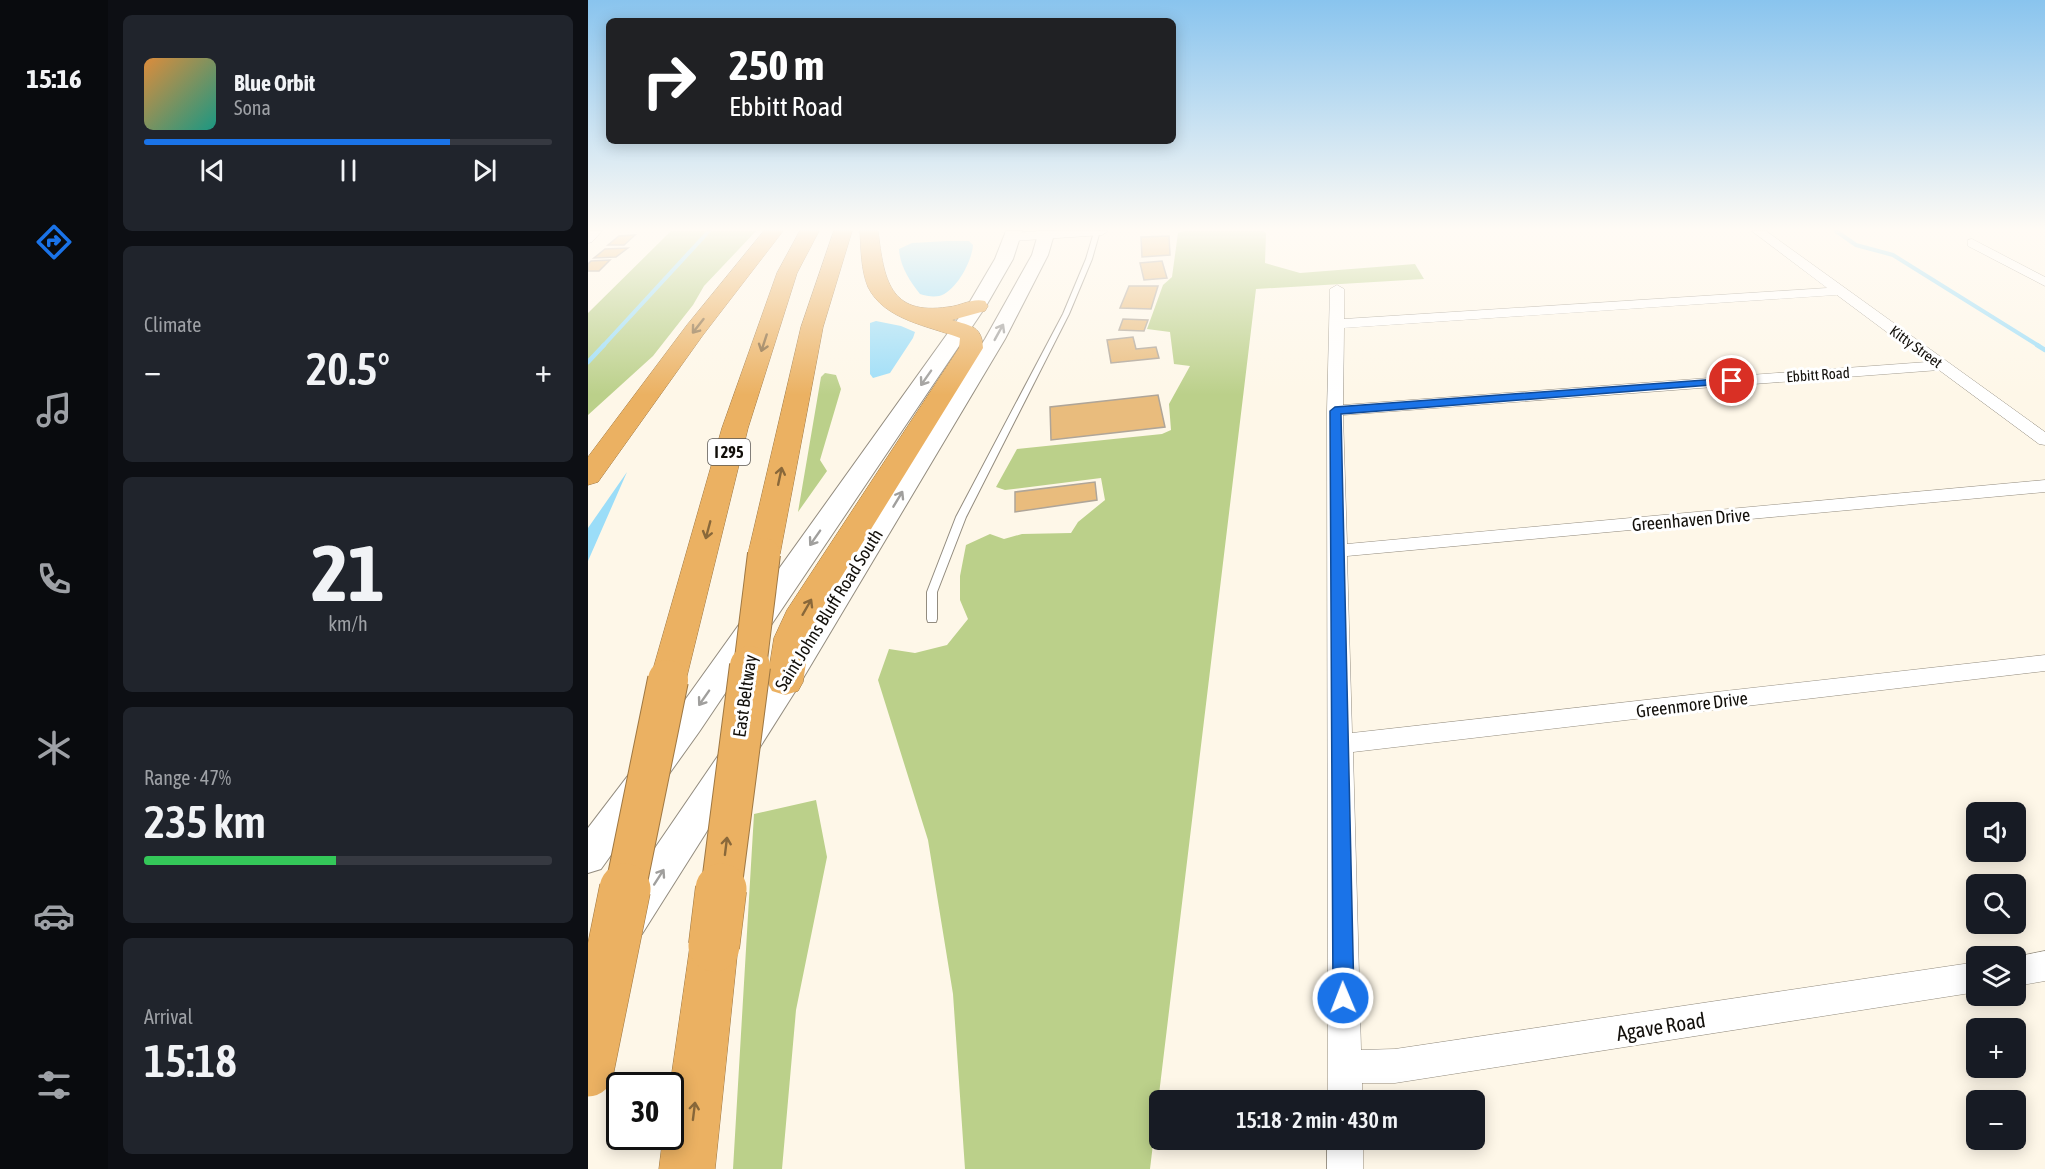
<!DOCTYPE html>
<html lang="en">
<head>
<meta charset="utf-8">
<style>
  body { margin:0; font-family:"Asap Condensed",sans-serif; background:#20242c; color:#f1f3f6; height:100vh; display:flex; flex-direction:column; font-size:22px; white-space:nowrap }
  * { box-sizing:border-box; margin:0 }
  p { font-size:20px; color:#9ea1a6 }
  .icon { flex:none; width:33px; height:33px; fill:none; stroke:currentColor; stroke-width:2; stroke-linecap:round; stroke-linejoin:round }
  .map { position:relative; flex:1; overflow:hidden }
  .sheet { display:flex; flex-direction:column; gap:15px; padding:15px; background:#0d0f14; width:480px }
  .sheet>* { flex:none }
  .banner { position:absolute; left:18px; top:18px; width:570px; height:126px; border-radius:9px; box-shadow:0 3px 15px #0003; background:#202124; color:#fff; overflow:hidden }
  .tools { position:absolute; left:1378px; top:802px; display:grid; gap:12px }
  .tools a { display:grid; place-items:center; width:60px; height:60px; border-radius:9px; background:#171b24; box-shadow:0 3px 15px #0003; font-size:30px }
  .speed { position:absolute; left:18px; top:1072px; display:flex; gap:12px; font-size:30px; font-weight:700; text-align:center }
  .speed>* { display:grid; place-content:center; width:78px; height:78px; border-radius:50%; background:#171b24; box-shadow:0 3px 15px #0003; line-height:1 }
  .speed .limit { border:3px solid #111; border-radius:9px; background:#fff; color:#111 }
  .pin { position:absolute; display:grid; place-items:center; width:51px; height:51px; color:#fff; margin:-26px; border:3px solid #fff; border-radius:50%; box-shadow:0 2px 6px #0007 }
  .me { position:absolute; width:66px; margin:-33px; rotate:359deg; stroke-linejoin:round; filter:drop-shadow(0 0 4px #0008) }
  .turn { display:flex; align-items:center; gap:21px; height:126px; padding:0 24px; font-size:27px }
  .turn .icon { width:78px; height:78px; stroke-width:2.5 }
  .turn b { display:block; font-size:42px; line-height:51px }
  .big { font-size:45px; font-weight:600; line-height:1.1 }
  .sheet .widget { flex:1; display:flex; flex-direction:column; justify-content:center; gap:9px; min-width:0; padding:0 21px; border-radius:9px; background:#20242c }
  .sheet .dial { align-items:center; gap:0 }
  .dial b { font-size:78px; line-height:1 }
  .song { display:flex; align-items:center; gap:18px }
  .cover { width:72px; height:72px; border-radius:9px; background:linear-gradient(135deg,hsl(30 70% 55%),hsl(170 70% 35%)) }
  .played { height:6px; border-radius:3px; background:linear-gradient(90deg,#1a73e8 75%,#363941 75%) }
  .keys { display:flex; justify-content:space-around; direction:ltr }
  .heat { display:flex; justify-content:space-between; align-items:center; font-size:33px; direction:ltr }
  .charge { height:9px; border-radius:4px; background:linear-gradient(90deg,#34c759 47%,#363941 0) }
  .trip { position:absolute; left:561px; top:1090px; width:336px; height:60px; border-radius:9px; background:#171b24; box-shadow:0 3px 15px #0003; font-weight:600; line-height:60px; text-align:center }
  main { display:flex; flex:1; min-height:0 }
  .tab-bar { display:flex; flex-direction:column; width:108px; justify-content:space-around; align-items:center; background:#090b0e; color:#9ea1a6 }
  .tab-bar .icon { width:42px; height:42px }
  .tab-bar .selected { color:#1a73e8 }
  .tab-bar b { font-size:27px; color:#f1f3f6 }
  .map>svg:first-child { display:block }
</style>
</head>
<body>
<main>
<nav class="tab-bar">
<b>15:16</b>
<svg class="icon selected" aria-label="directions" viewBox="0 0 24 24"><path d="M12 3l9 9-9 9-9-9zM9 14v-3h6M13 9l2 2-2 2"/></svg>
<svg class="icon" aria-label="music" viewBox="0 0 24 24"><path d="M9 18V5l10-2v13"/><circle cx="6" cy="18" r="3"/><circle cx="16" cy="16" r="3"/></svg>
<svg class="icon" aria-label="phone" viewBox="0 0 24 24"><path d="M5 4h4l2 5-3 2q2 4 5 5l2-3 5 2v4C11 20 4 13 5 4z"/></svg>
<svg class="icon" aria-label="climate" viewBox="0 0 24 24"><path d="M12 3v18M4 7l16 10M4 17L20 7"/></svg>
<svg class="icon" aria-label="car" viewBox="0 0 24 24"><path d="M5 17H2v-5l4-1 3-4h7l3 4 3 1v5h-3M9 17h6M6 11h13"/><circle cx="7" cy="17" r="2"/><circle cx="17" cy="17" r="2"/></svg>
<svg class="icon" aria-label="filters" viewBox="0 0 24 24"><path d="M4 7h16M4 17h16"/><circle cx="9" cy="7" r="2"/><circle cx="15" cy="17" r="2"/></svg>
</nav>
<section class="sheet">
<div class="widget">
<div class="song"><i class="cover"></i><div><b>Blue Orbit</b><p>Sona</p></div></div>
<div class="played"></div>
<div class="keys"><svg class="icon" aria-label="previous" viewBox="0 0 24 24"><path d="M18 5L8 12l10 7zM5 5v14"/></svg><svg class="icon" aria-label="pause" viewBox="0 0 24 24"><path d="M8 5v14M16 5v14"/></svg><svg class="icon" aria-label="next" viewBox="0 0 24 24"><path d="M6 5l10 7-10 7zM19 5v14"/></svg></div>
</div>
<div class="widget"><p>Climate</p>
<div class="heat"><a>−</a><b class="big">20.5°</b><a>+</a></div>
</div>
<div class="widget dial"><b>21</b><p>km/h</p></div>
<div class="widget"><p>Range · 47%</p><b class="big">235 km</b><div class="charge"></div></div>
<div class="widget"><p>Arrival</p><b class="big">15:18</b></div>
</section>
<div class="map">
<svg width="1457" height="1169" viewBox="0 0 1457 1169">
  <rect width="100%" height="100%" fill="#fef7e8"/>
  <!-- forest -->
  <path fill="#bbd08a" d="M83 231H168L116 286 105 305 65 356 0 415V313Z
    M596 231H675L678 233 677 263 712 273 827 264 836 279 668 289 562 1169H377L365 994 340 840 290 680 301 649 327 653 359 645 380 619 372 600V576L378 545 402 534 416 539 434 534 483 533 490 522 517 500 513 478 417 490 408 487 429 449 574 434 583 430 581 404 602 366 586 364 582 332 559 329 575 285 584 277 590 233Z
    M237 373 248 375 253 389 232 460 239 471 210 512 233 377Z
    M228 800 239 857 208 1010 194 1169H145L166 814Z"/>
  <!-- water -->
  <path fill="#9bddf8" d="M360 241H381L385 245C384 261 368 292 351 296 345 297 338 296 332 294 321 280 312 266 311 249L324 243Z
    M288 321 313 326 327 332 325 338 302 373 285 378 282 374V323Z
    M39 472 0 561V528Z"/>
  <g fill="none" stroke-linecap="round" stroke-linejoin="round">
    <!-- stream-far1 -->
    <path stroke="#9bddf8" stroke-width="4" d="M1248 231 1268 245 1305 255 1451 346
      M15 346 121 231"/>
    <!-- stream -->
    <path stroke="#9bddf8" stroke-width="4.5" d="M1449 345 1457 350
      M0 362 16 345"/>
  </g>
  <!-- building -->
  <path fill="#e9bc7d" stroke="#afa598" stroke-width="1.5" d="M47 235 36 245H20L31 236Z
    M581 236 582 255 554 257 553 237Z
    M40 248 28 257 6 258 17 249Z
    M22 260 11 271H0V264L3 261Z
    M574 261 579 278 556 280 552 263Z
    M541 286H570L563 309 532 308Z
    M535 319 560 320 556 331 531 330Z
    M545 337 548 349 568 347 571 358 523 363 519 340Z
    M570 395 577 427 463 440 462 407Z
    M507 482 509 500 427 512V492Z"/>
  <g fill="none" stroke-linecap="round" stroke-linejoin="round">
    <!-- service casing -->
    <g stroke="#938c7f" stroke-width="2">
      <path id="service" d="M512 231 504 259 481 314 378 517 349 592V619L348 622H340L339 619V592L368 517 475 314 498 259 506 232Z"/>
    </g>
    <!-- minor casing -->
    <g stroke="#938c7f" stroke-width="1">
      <path id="minor" d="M14 231 4 242 0 243 1 231Z
        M454 231H520L514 235 425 241 419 237 425 233Z
        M1164 231H1178L1457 432V445L1451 444 1351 370 755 415 759 544 1457 480V492L759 556 764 733 1457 655V671L765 752 773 1050 807 1049 1389 962V992L807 1083H774V1101H740L739 411 742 289 749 285 756 289V319L1239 288ZM1249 295 1339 362 755 405 756 328Z
        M1384 239 1457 277V286L1380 246V240Z
        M1457 951V981L1428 986V957H1426Z
        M739 1140H775V1169H739Z"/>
    </g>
    <!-- secondary casing -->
    <g stroke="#938c7f" stroke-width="2">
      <path id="secondary" d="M418 231H434L425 259 398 306 111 732 13 869 0 873V828L87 714 380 305 407 259Z
        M451 231H467L460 255 417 339 208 690 54 934 40 939 26 934 20 921 26 908 186 674 397 339 444 255Z"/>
    </g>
    <!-- motorway casing -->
    <g stroke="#9f7843" stroke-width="1">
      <path id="motorway" d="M176 231H195L115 335 10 482 0 485V457L99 325Z
        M212 231H231L209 273 160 428 98 680 93 689 80 693 67 689 62 680 134 428 189 273Z
        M246 231H264L235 327 192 554 187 561 176 564 165 561 160 554 213 327Z
        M272 231H290C296 279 301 316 360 307 373 306 383 298 397 301L400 306 397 311 364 320C383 326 394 326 395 348L233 610 222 638 215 682 210 691 197 695 184 691 179 682 186 638 199 610 371 348 372 338C341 326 296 320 280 287 273 270 273 249 272 231Z
        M126 924 143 930 150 946 127 1169H71L75 1137H82V1086L102 946 109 930Z"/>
    </g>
    <!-- service -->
    <use href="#service" fill="#fff" fill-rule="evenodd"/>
    <!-- minor -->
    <use href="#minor" fill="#fff" fill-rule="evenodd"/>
    <!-- secondary -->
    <use href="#secondary" fill="#fff" fill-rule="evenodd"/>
    <!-- motorway -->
    <use href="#motorway" fill="#ebb162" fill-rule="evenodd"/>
    <!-- motorway-bridge-far2 casing -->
    <g stroke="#9f7843" stroke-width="34" stroke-linecap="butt">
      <path id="motorway-bridge-far2" d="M162 667 176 554"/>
    </g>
    <!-- motorway-bridge-far1 casing -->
    <g stroke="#9f7843" stroke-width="42" stroke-linecap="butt">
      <path id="motorway-bridge-far1" d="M37 891 80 680
        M133 891 162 666"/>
    </g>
    <!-- motorway-bridge casing -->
    <g stroke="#9f7843" stroke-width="52" stroke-linecap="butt">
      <path id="motorway-bridge" d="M126 946 133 889
        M0 1071 37 889"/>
    </g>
    <!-- motorway-bridge-far2 -->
    <use href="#motorway-bridge-far2" stroke="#ebb162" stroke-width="32"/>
    <!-- motorway-bridge-far1 -->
    <use href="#motorway-bridge-far1" stroke="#ebb162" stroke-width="40"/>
    <!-- motorway-bridge -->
    <use href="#motorway-bridge" stroke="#ebb162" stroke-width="51"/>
  </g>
  <!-- one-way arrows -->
  <defs><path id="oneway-shaft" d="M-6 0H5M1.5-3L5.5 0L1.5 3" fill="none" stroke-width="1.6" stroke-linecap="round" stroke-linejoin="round" transform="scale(1.5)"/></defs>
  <g stroke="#89683a">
    <use href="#oneway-shaft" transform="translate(110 326) rotate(128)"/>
    <use href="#oneway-shaft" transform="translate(176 343) rotate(108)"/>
    <use href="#oneway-shaft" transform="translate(192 476) rotate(-78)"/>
    <use href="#oneway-shaft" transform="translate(120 530) rotate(105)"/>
    <use href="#oneway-shaft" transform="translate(219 607) rotate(-60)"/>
    <use href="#oneway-shaft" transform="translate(138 846) rotate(-83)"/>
    <use href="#oneway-shaft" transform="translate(106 1111) rotate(-83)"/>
  </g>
  <g stroke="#a09f9d">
    <use href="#oneway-shaft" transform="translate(411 332) rotate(-61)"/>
    <use href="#oneway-shaft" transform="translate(338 378) rotate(125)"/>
    <use href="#oneway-shaft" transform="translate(310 499) rotate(-59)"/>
    <use href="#oneway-shaft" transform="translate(227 538) rotate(125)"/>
    <use href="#oneway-shaft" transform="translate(116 698) rotate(125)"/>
    <use href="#oneway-shaft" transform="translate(71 877) rotate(-57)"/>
  </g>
  <!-- sky -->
  <linearGradient id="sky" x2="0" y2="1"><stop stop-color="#89c4ee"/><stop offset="0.58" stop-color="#fffbf5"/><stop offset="1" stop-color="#fffbf5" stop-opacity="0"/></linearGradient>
  <rect width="1457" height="395" fill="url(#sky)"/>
  <!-- route -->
  <path fill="#1a73e8" stroke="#114b97" stroke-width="1.5" d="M1144 378 1149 381 1148 383 753 414 766 998 763 1005 755 1008 748 1005 745 998 742 411 747 407Z"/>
  <g text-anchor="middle" stroke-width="6" stroke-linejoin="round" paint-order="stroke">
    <!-- far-street labels -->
    <g font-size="15" fill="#120f0a" stroke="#fff">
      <text transform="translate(1328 347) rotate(36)" y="5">Kitty Street</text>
      <text transform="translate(1230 375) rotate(-4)" y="5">Ebbitt Road</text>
    </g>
    <!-- shield labels -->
    <rect fill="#fff" stroke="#595754" stroke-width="1.5" x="120" y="439" width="42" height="26" rx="4.5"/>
    <g font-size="16" font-weight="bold" fill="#120f0a">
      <text x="141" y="458">I 295</text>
    </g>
    <!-- street labels -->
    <g font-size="18" fill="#120f0a" stroke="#fff">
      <text transform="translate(1103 520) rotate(-5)" y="6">Greenhaven Drive</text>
      <text transform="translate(241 610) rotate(-58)" y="6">Saint Johns Bluff Road South</text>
      <text transform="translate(157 696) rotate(-82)" y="6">East Beltway</text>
      <text transform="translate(1104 705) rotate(-7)" y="6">Greenmore Drive</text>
    </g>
    <!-- near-street labels -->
    <g font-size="21" fill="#120f0a" stroke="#fff">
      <text transform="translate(1073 1027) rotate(-9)" y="7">Agave Road</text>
    </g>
  </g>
</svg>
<div class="tools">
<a><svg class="icon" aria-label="sound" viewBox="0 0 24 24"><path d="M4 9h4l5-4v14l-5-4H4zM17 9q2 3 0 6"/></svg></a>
<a><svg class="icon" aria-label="search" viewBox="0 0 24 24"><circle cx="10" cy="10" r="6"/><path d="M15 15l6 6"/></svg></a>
<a><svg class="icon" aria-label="layers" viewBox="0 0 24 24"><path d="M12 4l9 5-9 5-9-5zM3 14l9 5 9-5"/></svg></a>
<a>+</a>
<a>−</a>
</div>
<div class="speed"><div class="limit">30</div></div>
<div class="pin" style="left:1144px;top:381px;background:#d93025"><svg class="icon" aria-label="arrive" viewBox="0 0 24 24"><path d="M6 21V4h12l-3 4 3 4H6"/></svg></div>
<svg class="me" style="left:755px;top:998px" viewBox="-20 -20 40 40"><circle r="17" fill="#1a73e8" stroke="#fff" stroke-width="3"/><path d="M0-11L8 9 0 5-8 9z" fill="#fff"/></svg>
<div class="trip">15:18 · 2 min · 430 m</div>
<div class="banner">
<div class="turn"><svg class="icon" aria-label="right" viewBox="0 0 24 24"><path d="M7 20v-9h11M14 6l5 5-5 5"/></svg><div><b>250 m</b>Ebbitt Road</div></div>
</div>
</div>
</main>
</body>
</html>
